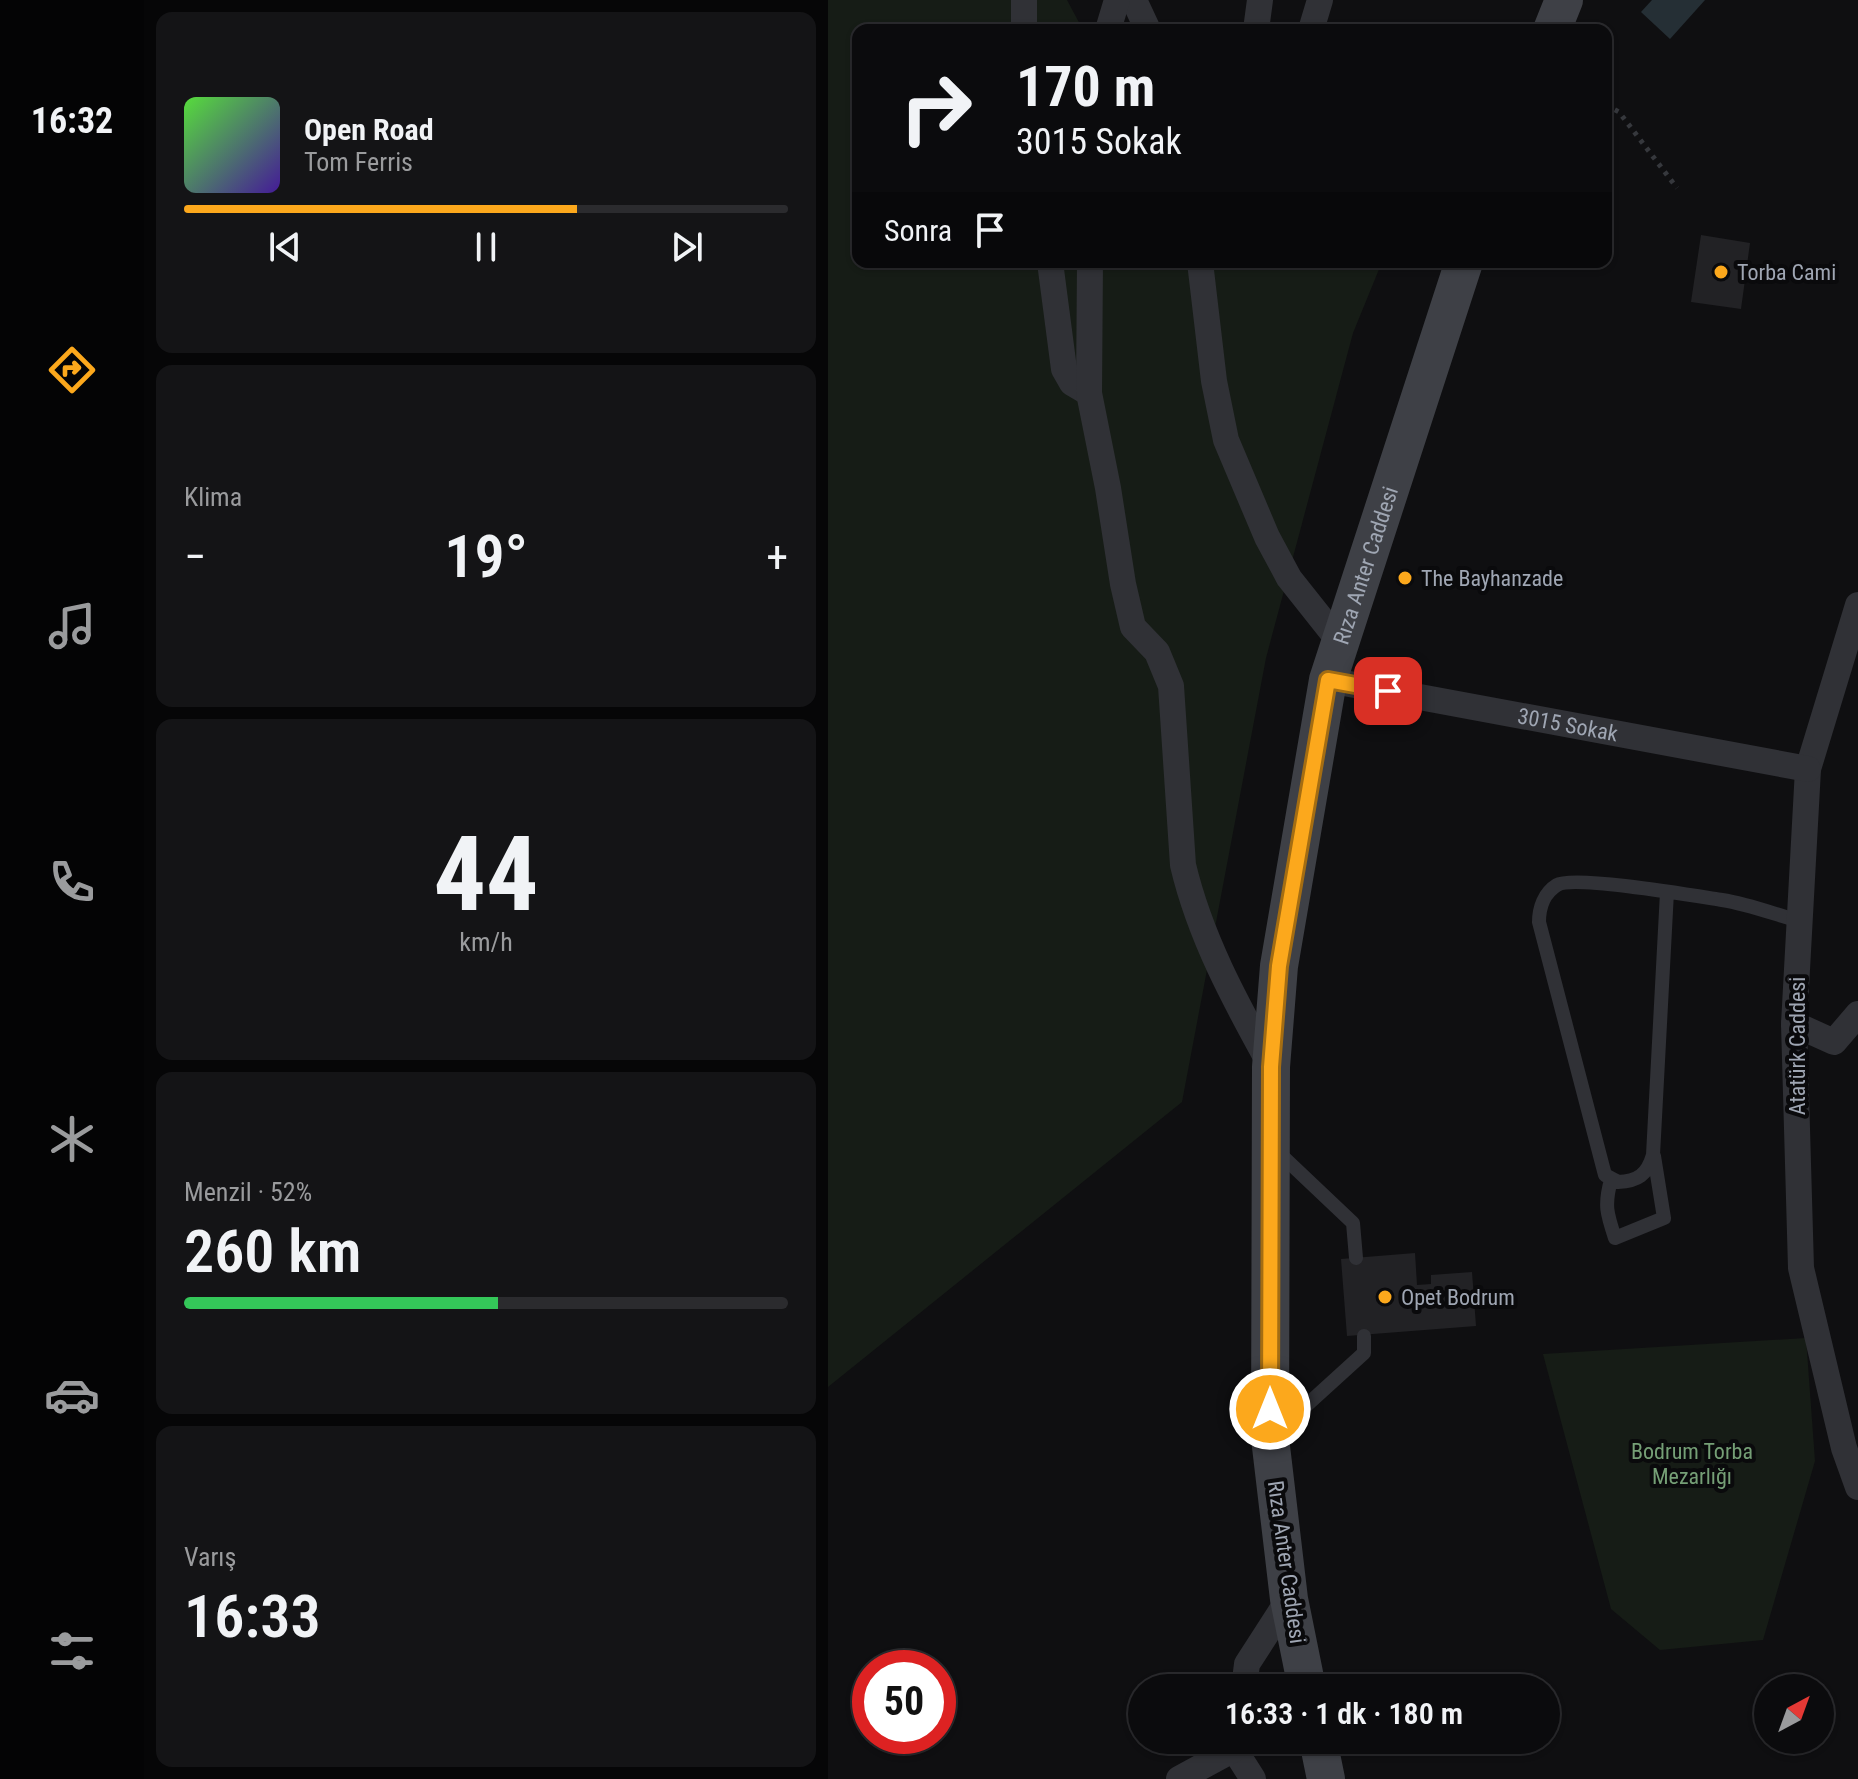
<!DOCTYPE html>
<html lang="tr">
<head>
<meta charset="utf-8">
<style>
  body { margin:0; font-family:"Roboto Condensed",sans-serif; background:#141416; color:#f1f3f6; height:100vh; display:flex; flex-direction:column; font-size:30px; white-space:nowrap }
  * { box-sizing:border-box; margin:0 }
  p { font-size:26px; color:#9a9b9d }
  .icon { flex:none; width:44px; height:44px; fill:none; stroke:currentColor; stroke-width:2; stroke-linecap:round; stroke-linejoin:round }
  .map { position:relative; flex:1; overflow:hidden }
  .drawer { display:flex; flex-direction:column; gap:12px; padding:12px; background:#060607; width:684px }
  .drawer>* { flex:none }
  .banner { position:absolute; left:24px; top:24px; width:760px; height:244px; border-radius:16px; box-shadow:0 2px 6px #0004,0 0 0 2px #2b2b2e; background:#0b0b0d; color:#f1f3f6; overflow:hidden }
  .needle { width:52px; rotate:41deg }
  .tools { position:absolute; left:926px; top:1674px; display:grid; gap:16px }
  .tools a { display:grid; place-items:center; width:80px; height:80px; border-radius:50%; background:#0b0b0d; box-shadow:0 2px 6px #0004,0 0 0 2px #2b2b2e; font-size:40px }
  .speed { position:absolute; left:24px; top:1650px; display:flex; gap:16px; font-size:40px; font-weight:700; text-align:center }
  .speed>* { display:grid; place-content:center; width:104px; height:104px; border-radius:50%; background:#0b0b0d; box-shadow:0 2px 6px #0004,0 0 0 2px #2b2b2e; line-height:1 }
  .speed .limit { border:12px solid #d22; background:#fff; color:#111 }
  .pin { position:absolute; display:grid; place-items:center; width:68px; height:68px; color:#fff; margin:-34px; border-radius:16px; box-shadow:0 4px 12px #0006 }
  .me { position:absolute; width:88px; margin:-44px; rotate:0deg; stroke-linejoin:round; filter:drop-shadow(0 0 6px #0008) }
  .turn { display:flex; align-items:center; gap:28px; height:168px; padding:0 32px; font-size:36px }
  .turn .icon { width:104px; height:104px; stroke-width:2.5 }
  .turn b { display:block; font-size:56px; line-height:68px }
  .then { display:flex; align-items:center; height:76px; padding:0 32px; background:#0003; gap:16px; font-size:30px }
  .big { font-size:60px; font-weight:600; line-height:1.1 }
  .drawer .card { flex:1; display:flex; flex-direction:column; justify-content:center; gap:12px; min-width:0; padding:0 28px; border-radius:16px; background:#141416 }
  .drawer .dial { align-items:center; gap:0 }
  .dial b { font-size:104px; line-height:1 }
  .song { display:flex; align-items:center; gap:24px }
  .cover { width:96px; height:96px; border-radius:12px; background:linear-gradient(135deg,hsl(110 70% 55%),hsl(260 70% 35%)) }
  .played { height:8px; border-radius:4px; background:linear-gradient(90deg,#fca81c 65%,#2b2b2e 65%) }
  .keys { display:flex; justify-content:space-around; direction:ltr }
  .heat { display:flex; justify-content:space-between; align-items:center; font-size:44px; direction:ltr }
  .charge { height:12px; border-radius:6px; background:linear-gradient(90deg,#34c759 52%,#2b2b2e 0) }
  .trip { position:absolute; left:300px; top:1674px; width:432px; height:80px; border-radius:40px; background:#0b0b0d; box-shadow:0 2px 6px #0004,0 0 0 2px #2b2b2e; font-weight:600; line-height:80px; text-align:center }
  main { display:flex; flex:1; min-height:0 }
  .tab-bar { display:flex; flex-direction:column; width:144px; justify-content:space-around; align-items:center; background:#040405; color:#9a9b9d }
  .tab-bar .icon { width:56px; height:56px }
  .tab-bar .active { color:#fca81c }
  .tab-bar b { font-size:36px; color:#f1f3f6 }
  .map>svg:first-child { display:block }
</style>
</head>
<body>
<main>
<nav class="tab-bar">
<b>16:32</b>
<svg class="icon active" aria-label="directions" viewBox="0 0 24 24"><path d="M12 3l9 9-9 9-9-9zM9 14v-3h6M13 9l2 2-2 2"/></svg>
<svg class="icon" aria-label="music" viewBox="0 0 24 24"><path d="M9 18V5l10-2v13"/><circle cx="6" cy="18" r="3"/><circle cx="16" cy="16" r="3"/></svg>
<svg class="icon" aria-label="phone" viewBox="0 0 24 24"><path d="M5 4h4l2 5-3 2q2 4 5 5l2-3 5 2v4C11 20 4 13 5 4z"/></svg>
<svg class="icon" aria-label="climate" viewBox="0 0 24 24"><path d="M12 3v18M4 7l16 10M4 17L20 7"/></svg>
<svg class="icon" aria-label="car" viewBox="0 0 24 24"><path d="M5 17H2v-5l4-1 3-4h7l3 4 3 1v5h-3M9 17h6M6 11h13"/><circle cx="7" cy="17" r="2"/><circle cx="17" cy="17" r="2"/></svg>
<svg class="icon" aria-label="filters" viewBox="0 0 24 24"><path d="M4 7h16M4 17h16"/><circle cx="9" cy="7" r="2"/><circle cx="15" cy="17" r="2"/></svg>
</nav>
<section class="drawer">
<div class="card">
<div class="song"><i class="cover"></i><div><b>Open Road</b><p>Tom Ferris</p></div></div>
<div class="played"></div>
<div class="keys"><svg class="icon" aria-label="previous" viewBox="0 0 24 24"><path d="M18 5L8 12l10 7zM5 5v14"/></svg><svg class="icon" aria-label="pause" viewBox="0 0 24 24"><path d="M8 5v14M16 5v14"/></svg><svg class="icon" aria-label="next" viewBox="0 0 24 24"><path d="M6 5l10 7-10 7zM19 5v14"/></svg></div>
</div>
<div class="card"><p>Klima</p>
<div class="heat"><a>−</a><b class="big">19°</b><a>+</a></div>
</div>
<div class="card dial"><b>44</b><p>km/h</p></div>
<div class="card"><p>Menzil · 52%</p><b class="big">260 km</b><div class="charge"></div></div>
<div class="card"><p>Varış</p><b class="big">16:33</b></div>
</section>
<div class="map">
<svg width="1030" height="1779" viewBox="0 0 1030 1779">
  <rect width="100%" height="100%" fill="#0f0f11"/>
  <!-- green -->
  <path fill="#161c16" d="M0 0H239L255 30H30V262H554L525 333 438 658 354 1102 0 1387Z
    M978 1338 987 1461 935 1640 832 1650 783 1609 715 1354Z"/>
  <!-- water -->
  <path fill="#252f35" d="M824 0H877L842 39 813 12Z"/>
  <!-- building -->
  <path fill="#222225" d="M873 235 922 243 913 309 863 302Z
    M587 1253 589 1285 603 1284V1275L644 1272 648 1326 519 1336 513 1259Z"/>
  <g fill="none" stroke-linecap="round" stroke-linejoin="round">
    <!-- path -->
    <path stroke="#36383d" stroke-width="5" stroke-dasharray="4 6" stroke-linecap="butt" d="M778 105 791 112 849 188"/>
    <!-- lane -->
    <path stroke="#303136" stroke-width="14" d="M839 892 825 1155C819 1175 810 1181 790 1182L777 1175 711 922C711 908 716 893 729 885 745 875 868 896 894 900 920 904 946 914 971 921
      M449 1151 525 1223 528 1258
      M783 1180C776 1205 779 1214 787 1238L836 1218 826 1156
      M448 1433 536 1353V1336"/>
    <!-- street -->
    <g stroke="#303136" stroke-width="26">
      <path d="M196 0V30"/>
      <path d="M306 0 320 30"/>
      <path d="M280 30 289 0"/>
      <path d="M428 30 432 0"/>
      <path d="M483 30 492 0"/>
      <path d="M222 262 236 369 244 383 261 393"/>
      <path d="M262 262 261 393 280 488 295 584 305 627 329 652 343 686 355 865C372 937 407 1001 443 1066"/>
      <path d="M372 262 386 381 398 440 439 537 461 578 511 641"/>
      <path d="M1030 605 980 769 966 1024 973 1268 1016 1448 1030 1487"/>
      <path id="s1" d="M500 680 980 769"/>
      <path d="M966 1024 1006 1042 1030 1014"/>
      <path d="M416 1688 419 1664 461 1599"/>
      <path d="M408 1740 406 1749 425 1779"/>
      <path d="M351 1779 406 1749"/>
    </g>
    <!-- secondary -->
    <g stroke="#3e4046" stroke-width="38">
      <path d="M724 30 736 0"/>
      <path id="s2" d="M479 1688 461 1599 442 1438 443 1067 451 966 500 680 636 262"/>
      <path d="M490 1740 498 1779"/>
    </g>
  </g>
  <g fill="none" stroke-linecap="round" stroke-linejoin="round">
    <!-- route casing -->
    <g stroke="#a46d12" stroke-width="20">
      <path id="route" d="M442 1409 443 1067 451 966 500 680 560 691"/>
    </g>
    <!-- route -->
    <use href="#route" stroke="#fca81c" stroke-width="14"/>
  </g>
  <!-- markers -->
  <g fill="#fca81c" stroke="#0a0a0c" stroke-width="3">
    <circle cx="893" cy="272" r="8"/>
    <circle cx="577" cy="578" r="8"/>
    <circle cx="557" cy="1297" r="8"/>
  </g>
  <g text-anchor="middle" stroke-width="8" stroke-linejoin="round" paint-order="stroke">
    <!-- poi labels -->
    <g font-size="22" fill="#9fa6b3" stroke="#0a0a0c" text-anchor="start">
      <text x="909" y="280">Torba Cami</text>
      <text x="593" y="586">The Bayhanzade</text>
      <text x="573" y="1305">Opet Bodrum</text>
    </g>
    <!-- street labels -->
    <g font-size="22" fill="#9fa6b3" stroke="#0a0a0c">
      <text dy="8" stroke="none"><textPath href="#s2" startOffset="1136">Rıza Anter Caddesi</textPath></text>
      <text dy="8" stroke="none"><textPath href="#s1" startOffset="244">3015 Sokak</textPath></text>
      <text transform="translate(969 1046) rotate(-90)" y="8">Atatürk Caddesi</text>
      <text transform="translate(459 1562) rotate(82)" y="8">Rıza Anter Caddesi</text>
    </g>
    <!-- park labels -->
    <g font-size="22" fill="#759f76" stroke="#0a0a0c">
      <text x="864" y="1459">Bodrum Torba<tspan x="864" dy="25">Mezarlığı</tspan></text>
    </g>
  </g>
</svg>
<div class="tools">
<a><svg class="needle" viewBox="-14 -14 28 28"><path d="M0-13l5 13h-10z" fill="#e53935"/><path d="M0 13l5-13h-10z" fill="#9a9b9d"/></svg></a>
</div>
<div class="speed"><div class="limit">50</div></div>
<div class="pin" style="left:560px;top:691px;background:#d93025"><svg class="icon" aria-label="arrive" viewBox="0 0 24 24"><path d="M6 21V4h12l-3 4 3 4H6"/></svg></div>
<svg class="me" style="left:442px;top:1409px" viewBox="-20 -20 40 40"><circle r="17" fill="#fca81c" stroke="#fff" stroke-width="3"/><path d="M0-11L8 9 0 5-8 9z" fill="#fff"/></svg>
<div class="trip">16:33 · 1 dk · 180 m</div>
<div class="banner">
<div class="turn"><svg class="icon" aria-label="right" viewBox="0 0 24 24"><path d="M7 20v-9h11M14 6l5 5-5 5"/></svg><div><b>170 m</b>3015 Sokak</div></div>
<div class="then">Sonra<svg class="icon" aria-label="arrive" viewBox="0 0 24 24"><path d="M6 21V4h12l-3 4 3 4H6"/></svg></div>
</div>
</div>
</main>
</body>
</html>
